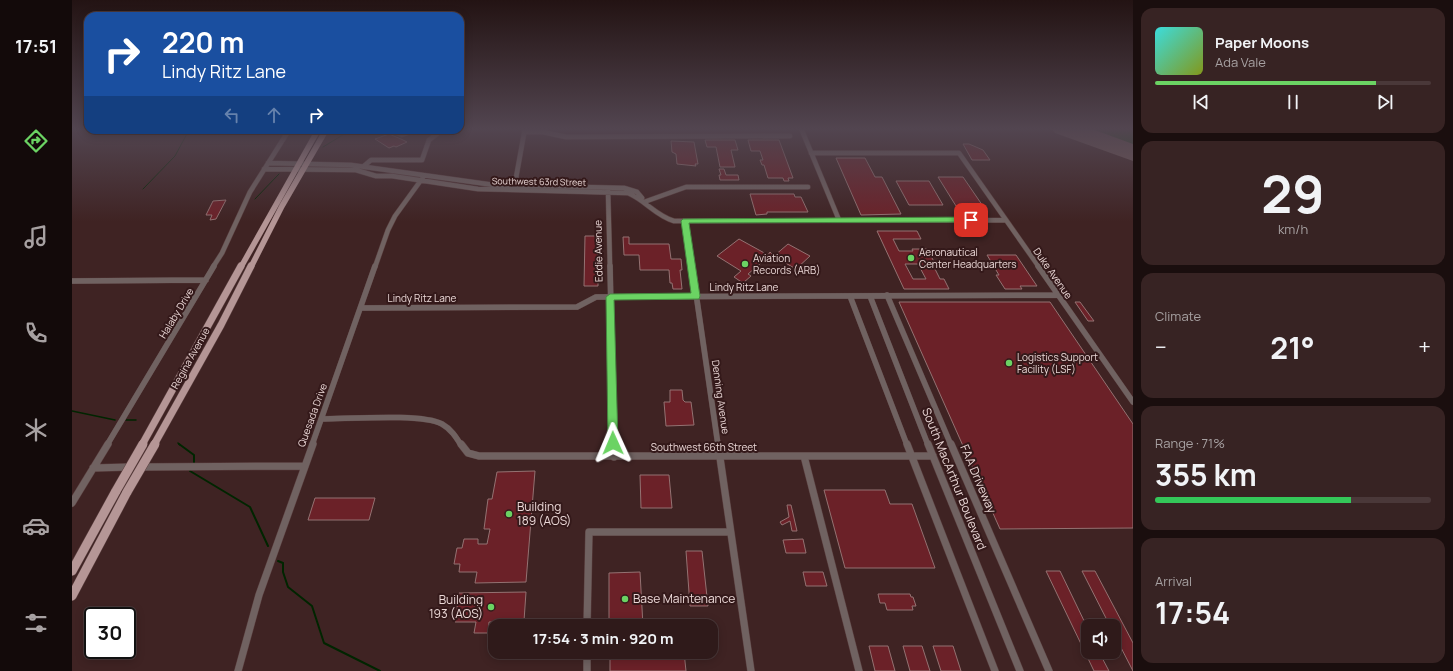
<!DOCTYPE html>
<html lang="en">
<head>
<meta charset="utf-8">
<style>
  body { margin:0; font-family:Manrope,sans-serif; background:#372323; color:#f1f3f6; height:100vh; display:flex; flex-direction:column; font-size:15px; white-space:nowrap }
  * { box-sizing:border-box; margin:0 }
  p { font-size:13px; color:#a7a1a2 }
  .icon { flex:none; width:22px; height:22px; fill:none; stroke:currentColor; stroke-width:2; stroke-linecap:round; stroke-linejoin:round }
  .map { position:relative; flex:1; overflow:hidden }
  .side { display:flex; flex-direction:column; gap:8px; padding:8px; background:#1a0e0e; width:320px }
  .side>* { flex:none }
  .hud { position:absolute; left:12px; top:12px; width:380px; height:122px; border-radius:12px; box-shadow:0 2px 10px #0003,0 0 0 1px #4a3839; background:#1a4fa0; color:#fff; overflow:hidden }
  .fabs { position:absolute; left:1009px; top:619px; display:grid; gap:8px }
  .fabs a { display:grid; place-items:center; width:40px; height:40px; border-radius:8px; background:#2f1a1a; box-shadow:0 2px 10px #0003,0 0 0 1px #4a3839; font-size:20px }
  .speed { position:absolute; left:12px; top:607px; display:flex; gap:8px; font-size:20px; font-weight:700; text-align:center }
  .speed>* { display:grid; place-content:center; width:52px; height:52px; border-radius:50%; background:#2f1a1a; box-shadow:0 2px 10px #0003,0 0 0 1px #4a3839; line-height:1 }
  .speed .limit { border:2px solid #111; border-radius:6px; background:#fff; color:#111 }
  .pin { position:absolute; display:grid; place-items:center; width:34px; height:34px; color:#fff; margin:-17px; border-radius:8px; box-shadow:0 2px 6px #0006 }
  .me { position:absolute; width:44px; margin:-22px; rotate:359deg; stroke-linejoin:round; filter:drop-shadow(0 0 3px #0008) }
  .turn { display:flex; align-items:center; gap:14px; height:84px; padding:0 12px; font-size:18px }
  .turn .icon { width:52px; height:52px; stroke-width:2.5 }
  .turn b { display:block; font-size:28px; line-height:34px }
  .lanes { display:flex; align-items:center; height:38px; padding:0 12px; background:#0003; justify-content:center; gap:20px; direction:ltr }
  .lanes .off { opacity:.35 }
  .big { font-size:30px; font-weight:700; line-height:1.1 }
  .side .widget { flex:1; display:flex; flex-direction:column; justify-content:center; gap:6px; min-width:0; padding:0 14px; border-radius:12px; background:#372323 }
  .side .dial { align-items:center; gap:0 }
  .dial b { font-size:52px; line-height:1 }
  .song { display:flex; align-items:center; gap:12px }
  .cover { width:48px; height:48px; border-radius:6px; background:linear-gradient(135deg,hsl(180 70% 55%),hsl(70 70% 35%)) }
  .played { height:4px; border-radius:2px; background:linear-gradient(90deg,#6bd363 80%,#4a3839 80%) }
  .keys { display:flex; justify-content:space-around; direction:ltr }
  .heat { display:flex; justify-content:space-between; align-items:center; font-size:22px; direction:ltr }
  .charge { height:6px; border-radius:3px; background:linear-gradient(90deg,#34c759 71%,#4a3839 0) }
  .trip { position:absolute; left:416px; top:619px; width:230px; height:40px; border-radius:12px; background:#2f1a1a; box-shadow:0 2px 10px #0003,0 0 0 1px #4a3839; font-weight:700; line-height:40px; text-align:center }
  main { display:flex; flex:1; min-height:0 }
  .dock { display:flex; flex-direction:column; width:72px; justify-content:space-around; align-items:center; background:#130a0a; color:#a7a1a2 }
  .dock .icon { width:28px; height:28px }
  .dock .current { color:#6bd363 }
  .dock b { font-size:18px; color:#f1f3f6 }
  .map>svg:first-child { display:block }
</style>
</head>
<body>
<main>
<nav class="dock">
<b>17:51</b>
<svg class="icon current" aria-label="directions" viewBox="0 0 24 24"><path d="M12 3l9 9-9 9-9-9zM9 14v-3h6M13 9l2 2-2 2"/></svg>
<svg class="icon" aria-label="music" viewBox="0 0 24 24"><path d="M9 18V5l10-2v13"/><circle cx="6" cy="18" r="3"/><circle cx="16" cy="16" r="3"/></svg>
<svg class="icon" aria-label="phone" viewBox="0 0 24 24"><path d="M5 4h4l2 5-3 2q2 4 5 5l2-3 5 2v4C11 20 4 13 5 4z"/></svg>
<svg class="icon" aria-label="climate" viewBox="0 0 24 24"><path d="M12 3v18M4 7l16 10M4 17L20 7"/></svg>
<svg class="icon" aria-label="car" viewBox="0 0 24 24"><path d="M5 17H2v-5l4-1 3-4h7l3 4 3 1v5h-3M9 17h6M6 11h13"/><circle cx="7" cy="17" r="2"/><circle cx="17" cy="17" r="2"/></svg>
<svg class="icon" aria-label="filters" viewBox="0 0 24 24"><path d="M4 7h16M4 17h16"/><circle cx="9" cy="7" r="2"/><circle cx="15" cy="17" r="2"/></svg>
</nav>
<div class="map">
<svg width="1061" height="671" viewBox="0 0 1061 671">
  <rect width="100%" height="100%" fill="#3f2323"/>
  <!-- green -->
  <path fill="#1f4a1b" d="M1010 128H1061V146Z"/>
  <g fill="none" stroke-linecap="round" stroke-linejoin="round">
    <!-- stream-far2 -->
    <path stroke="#002500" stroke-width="1" d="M251 147 279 130
      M71 189 103 156 117 130
      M183 199 207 174"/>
    <!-- stream-far1 -->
    <path stroke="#002500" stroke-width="1.5" d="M0 411 43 420
      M54 420H64
      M106 443 108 445"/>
    <!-- stream -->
    <path stroke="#002500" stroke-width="2" d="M107 444 122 455V463
      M118 471 178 507 196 546
      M206 561 211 563V572L216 587 240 606 252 643 308 671"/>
    <!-- runway -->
    <path fill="#745b5a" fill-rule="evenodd" d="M979 128H1017L1061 144V161L983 133Z"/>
  </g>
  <!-- building -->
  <path fill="#6b2128" stroke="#947272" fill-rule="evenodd" d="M317 134 329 139 335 142 324 147 322 146 317 148 303 139Z
    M633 140H663L666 150H659L663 167H648L644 147H635Z
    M676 140H707L721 178H716L717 181H712L711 178H696L692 165H690L688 160H691L688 151H679Z
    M599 141 622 142 626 164H623L624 166 605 164 604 154 600 152Z
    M891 144H897L911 150 918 160H900Z
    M764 158H793L803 177H810L829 214 789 215Z
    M647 169H652L654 175H666L667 180H648L647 175H649Z
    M866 177H891L915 212 889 214Z
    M824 181H857L871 205H837Z
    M678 194H722L723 197H729L736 212H695V214L684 215Z
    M154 200 144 219 138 220 140 215H134L141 201Z
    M805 231H845L849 239H821L827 251H841L840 249H855L865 267H862L868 279H872L877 289H832ZM833 264H846L854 279H841Z
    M513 236H526V286H512Z
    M551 237H557V244H597L599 259H609L610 270H608L610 289H601L600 283H598L597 270H568L567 255H552Z
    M667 239 696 255 698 252 702 256 716 244 738 256 724 269 703 257 700 261 696 257 676 274 679 276 671 283 662 277 669 271 645 256Z
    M915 255H944L965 286H948L950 289H933L924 275H927Z
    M827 302H978L1061 424V528L928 529Z
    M1003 302H1008L1022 321H1016Z
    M598 390H610L611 400 613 402H619L622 425 594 426 592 402H598Z
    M463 471 454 582 403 583 405 572H387L388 564H382L385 548H390L392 539H406V544H415L418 529H412L416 499H420L425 472Z
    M568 475H597L600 508H569Z
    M752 490H813L818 504H840L863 568H773Z
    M243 498H303L297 520H236Z
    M715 505H719L725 531H720L718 521 710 525 708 522 717 517Z
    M731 539 734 553H714L711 540Z
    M614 551H630L636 606H618Z
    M974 571H988L1016 629V652H1027L1037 671H1022Z
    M1010 571H1023L1061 643V671L1042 634V626H1038Z
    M568 572 571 626H537V573Z
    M731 572H751L755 586H734Z
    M454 592 452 621 417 622 416 633H402L404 622H383L387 593Z
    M806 594H838L839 597H841L844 606H840L841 610H815L813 603H808Z
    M797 646H816L823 671H803Z
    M831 646H850L858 671H838Z
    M861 646H881L889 671H869Z
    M538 652H612L614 671H538Z"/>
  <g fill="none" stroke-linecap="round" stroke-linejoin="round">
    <!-- minor-tunnel -->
    <path stroke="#593e3e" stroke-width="4.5" stroke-dasharray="4.5 2" stroke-linecap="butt" d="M359 131 363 133"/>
    <!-- minor-far2 casing -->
    <g stroke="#5b4040" stroke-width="5.5">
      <path id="minor-far2" d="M729 128 767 220
        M326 130 325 133 330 135 343 130
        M452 132H471L494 137 718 136
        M739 153H887L967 267
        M196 163 279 165 422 185 552 188 565 192 570 198
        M292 166 299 160H350L357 140 365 134
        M192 169 284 170 304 176H320L406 189 556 193C573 200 584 216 602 221L933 220
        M442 189 453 128
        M536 190 538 267
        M572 202 614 187H736
        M613 221 620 267
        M141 267 150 253 178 192 217 130
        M303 267 316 230 323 216 352 176"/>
    </g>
    <!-- minor-far1 casing -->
    <g stroke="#5b4040" stroke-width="6">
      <path id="minor-far1" d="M538 266 542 445
        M620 266 646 445
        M966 266 1061 402
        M0 281 134 280
        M815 295 879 445
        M778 296 835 445
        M798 296 856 445
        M289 308 505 307 524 297 985 295
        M250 419C276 419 350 413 370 424 379 429 384 437 389 445
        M35 445 142 266
        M240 445 303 266"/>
    </g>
    <!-- minor casing -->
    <g stroke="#5b4040" stroke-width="8">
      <path id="minor" d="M389 444 396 453 407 456H861
        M542 444V457
        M646 444 679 671
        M835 444 923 671
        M856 444 948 671
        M879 444 977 671
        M732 456 787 671
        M69 467 233 466
        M21 468 58 467
        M0 503 36 444
        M515 626 517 532H658
        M515 652V671
        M166 671 187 595 241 444"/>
    </g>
    <!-- major-far2 casing -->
    <g stroke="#5b4040" stroke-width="6">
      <path id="major-far2" d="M169 267 246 130
        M179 267 210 206 254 130"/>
    </g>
    <!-- major-far1 casing -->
    <g stroke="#5b4040" stroke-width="8">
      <path id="major-far1" d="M71 443 169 266
        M83 443 149 325 179 266"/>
    </g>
    <!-- major casing -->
    <g stroke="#5b4040" stroke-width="10">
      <path id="major" d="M0 571 44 491
        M0 596 55 492"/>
    </g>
    <!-- minor-far2 -->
    <use href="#minor-far2" stroke="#706261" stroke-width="4.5"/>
    <!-- minor-far1 -->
    <use href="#minor-far1" stroke="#706261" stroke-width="5.5"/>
    <!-- minor -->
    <use href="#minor" stroke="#706261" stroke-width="7"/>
    <!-- major-far2 -->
    <use href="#major-far2" stroke="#b59696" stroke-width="5.5"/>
    <!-- major-far1 -->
    <use href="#major-far1" stroke="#b59696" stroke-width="7"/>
    <!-- major -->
    <use href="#major" stroke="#b59696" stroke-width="9"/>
    <!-- major-bridge-far1 casing -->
    <g stroke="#5b4040" stroke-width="8" stroke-linecap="butt">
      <path id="major-bridge-far1" d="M70 445 71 443
        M82 445 83 443"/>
    </g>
    <!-- major-bridge casing -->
    <g stroke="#5b4040" stroke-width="10" stroke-linecap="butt">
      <path id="major-bridge" d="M44 491 71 444
        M55 492 83 444"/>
    </g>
    <!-- major-bridge-far1 -->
    <use href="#major-bridge-far1" stroke="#b59696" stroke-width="7"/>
    <!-- major-bridge -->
    <use href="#major-bridge" stroke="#b59696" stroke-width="9"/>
  </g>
  <!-- sky -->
  <linearGradient id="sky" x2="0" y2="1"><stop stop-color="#231313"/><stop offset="0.58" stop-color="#524550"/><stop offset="1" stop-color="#524550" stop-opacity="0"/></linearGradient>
  <rect width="1061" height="222" fill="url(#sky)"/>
  <!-- route -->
  <path fill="#6bd363" stroke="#468940" d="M899 217 902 220 901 222 617 223 628 296 627 299 542 300 546 443 545 446 541 447 537 446 536 443 534 297 538 294 619 293 609 221 611 219Z"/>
  <!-- markers -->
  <g fill="#6bd363" stroke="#34191a" stroke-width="1.5">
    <circle cx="839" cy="258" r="4"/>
    <circle cx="673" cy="264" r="4"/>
    <circle cx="937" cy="363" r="4"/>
    <circle cx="437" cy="514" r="4"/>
    <circle cx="553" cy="599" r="4"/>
    <circle cx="419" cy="607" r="4"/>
  </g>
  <g text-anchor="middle" stroke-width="4" stroke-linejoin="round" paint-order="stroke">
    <!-- far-street labels -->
    <g font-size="9" fill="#ebd8d7" stroke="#34191a">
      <text transform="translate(467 182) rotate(1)" y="3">Southwest 63rd Street</text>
    </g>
    <!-- street labels -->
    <g font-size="10" fill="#ebd8d7" stroke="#34191a">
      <text transform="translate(526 251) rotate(-91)" y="4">Eddie Avenue</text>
      <text transform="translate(981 273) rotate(55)" y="4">Duke Avenue</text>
      <text x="672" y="291">Lindy Ritz Lane</text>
      <text x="350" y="302">Lindy Ritz Lane</text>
      <text transform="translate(104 313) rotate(-59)" y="4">Halaby Drive</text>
      <text transform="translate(118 358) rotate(-61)" y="4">Regina Avenue</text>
      <text transform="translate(649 397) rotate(82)" y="4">Denning Avenue</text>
      <text transform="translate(240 415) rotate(-70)" y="4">Quesada Drive</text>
      <text x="632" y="451">Southwest 66th Street</text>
    </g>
    <!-- poi labels -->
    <g font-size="10" fill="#ebd8d7" stroke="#34191a" text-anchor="start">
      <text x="847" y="256">Aeronautical<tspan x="847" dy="12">Center Headquarters</tspan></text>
      <text x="681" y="262">Aviation<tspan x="681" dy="12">Records (ARB)</tspan></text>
      <text x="945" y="361">Logistics Support<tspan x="945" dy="12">Facility (LSF)</tspan></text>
    </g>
    <!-- near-street labels -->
    <g font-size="12" fill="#ebd8d7" stroke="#34191a">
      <text transform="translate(882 479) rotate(68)" y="4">South MacArthur Boulevard</text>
      <text transform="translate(906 479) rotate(67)" y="4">FAA Driveway</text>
    </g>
    <!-- near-poi labels -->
    <g font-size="12" fill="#ebd8d7" stroke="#34191a" text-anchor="start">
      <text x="445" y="511">Building<tspan x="445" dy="14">189 (AOS)</tspan></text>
      <text x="561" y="603">Base Maintenance</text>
      <text x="411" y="604" text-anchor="end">Building<tspan x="411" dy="14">193 (AOS)</tspan></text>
    </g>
  </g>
</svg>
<div class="fabs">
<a><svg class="icon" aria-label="sound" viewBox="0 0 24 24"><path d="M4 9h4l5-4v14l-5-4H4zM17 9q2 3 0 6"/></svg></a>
</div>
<div class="speed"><div class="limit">30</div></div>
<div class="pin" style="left:899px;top:220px;background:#d93025"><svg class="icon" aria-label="arrive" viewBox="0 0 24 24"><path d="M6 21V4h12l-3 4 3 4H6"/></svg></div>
<svg class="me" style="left:541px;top:443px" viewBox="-20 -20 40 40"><path d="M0-17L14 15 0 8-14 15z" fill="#6bd363" stroke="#fff" stroke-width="4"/></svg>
<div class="trip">17:54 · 3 min · 920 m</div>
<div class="hud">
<div class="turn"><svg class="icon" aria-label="right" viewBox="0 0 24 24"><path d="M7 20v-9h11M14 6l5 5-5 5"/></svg><div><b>220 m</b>Lindy Ritz Lane</div></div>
<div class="lanes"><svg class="icon off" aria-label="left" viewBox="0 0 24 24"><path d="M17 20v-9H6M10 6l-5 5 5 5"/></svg><svg class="icon off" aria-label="ahead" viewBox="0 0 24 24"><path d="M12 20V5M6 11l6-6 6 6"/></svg><svg class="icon" aria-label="right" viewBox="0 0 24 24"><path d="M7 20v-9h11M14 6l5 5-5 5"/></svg></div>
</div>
</div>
<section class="side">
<div class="widget">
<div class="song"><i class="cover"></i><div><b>Paper Moons</b><p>Ada Vale</p></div></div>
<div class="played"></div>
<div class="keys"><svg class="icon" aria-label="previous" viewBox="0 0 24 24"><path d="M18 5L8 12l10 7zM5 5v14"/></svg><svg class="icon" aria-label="pause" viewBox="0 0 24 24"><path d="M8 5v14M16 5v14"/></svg><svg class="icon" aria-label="next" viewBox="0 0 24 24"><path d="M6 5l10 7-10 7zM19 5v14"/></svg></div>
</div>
<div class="widget dial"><b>29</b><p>km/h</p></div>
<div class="widget"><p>Climate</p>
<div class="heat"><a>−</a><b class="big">21°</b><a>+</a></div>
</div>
<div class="widget"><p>Range · 71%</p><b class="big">355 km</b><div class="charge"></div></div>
<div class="widget"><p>Arrival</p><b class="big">17:54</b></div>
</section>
</main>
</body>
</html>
